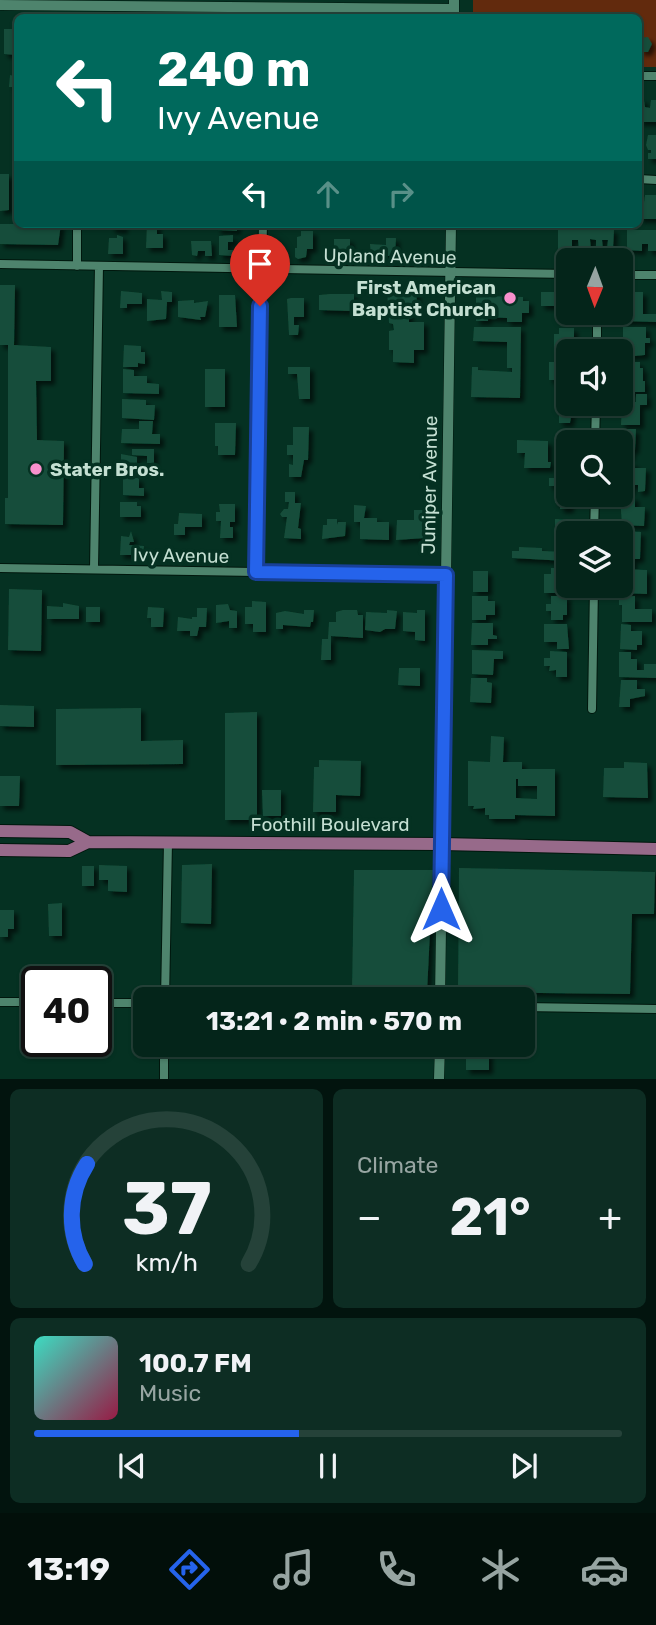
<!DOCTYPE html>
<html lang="en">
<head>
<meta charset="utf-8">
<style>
  body { margin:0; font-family:Rubik,sans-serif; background:#0d2d23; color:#f1f3f6; height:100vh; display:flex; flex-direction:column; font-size:26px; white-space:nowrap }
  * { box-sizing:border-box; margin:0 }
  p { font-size:23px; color:#97a5a2 }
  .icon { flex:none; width:38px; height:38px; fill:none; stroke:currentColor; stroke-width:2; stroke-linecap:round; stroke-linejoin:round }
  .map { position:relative; height:1079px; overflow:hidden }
  .details { display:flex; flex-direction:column; gap:10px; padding:10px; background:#02140e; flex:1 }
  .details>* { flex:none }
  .top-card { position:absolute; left:14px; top:14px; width:628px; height:214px; border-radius:10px; box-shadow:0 2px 5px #0004,0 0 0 2px #254239; background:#00695c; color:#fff; overflow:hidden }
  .needle { width:46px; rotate:181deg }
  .fabs { position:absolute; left:556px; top:248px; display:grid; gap:14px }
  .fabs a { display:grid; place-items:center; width:77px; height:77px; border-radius:10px; background:#04251a; box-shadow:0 2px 5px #0004,0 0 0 2px #254239; font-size:35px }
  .speed { position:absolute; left:21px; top:966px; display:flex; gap:14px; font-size:35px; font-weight:700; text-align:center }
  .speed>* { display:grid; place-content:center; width:91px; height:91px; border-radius:50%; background:#04251a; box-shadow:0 2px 5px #0004,0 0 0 2px #254239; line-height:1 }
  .speed .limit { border:4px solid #111; border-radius:10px; background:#fff; color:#111 }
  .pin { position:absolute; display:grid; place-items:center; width:60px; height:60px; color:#fff; margin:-72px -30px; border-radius:50% 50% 50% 0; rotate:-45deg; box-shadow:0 0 7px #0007 }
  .pin .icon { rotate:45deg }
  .me { position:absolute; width:77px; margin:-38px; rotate:0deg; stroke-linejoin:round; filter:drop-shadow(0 0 5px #0008) }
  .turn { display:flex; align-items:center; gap:24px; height:147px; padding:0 28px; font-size:32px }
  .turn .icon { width:91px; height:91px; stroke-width:2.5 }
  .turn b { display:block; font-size:49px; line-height:60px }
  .lanes { display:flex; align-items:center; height:66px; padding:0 28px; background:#0003; justify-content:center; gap:35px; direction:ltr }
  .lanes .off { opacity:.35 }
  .big { font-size:52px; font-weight:700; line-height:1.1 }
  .details .card { flex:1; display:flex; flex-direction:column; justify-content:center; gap:10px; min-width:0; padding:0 24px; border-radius:10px; background:#0d2d23 }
  .details .dial { align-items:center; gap:0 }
  .dial svg { height:182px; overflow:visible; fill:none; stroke:#254239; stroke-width:7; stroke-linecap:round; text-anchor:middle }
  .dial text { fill:#f1f3f6; stroke:none }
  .song { display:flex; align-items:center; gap:21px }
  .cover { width:84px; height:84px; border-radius:10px; background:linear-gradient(135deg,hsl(170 70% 55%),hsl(340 70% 35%)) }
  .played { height:7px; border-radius:4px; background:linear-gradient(90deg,#2563eb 45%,#254239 45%) }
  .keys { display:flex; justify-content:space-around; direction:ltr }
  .heat { display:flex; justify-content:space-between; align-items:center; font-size:38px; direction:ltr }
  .details .tiles { flex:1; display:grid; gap:10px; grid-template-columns:1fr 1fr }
  .card:last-child { grid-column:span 2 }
  .trip { position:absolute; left:133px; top:987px; width:402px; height:70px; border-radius:10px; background:#04251a; box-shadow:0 2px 5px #0004,0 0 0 2px #254239; font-weight:700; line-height:70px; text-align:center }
  .dock { display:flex; height:112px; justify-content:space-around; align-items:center; background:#020f0a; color:#97a5a2 }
  .dock .icon { width:49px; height:49px }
  .dock .active { color:#2563eb }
  .dock b { font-size:32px; color:#f1f3f6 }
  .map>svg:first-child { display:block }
</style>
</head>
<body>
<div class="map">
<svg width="656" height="1079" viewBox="0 0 656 1079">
  <defs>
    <filter id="shadow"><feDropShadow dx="4" dy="4" stdDeviation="2" flood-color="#0009"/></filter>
  </defs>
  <rect width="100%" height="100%" fill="#053122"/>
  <!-- green -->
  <path fill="#622a0d" d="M473 0H656V67H639V18H473Z"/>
  <!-- building -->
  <path fill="#164e3a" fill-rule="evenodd" filter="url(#shadow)" d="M4 29H17L16 55 4 54Z
    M648 37 652 44 648 52H640L639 38Z
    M14 71H18V87H9L10 75 14 76Z
    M14 92H18V109H13Z
    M639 99 644 100 645 107 650 108 651 100H656V122H639Z
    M648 135H656V159H648V153H651V150H648L646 145Z
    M0 174H9V210L0 211Z
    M645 195H656V219H639V203H644Z
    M0 224H61L58 245 0 244Z
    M111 224H124V230L111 229Z
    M147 224H157V234H163V248H146Z
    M217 224H237V231L217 230Z
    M558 228 612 229 614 230 613 249H607L608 240H602L603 249H596V240L590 239 591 250H579L578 240H572V251H558Z
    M627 230H656V251H648V244H642V251L627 250Z
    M301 231H313V249H307L306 257 298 259 295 257V248H297V237L301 236Z
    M117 235 123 237V254H108L109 238H117Z
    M233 235V242H228V250H233V256L219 255V236Z
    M386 238H396L395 256H371L370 244 386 245Z
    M334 239H350V254L334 255Z
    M191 241H211L212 256H205V251H198L197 256 192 255Z
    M0 285H15L14 345 51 347V381H36L37 440 64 441 63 525 5 524V498H8V345H0Z
    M387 289 416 291 417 302 409 305V322H424V350H414V363L393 362V350H389V331L394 330 393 324 389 323Z
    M121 291 142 293V304H127V308H120Z
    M161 291 172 292V302H167L166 319 147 321V299L162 300Z
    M476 292H487V296L523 297V301H529V313H522V322H507V318L488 317V321H476Z
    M541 292H569V306H541Z
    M634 292H643V314H656V322L622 321 623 305H634Z
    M330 294H354V304L350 306V311L319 310V295Z
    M219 295H235L237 327H219Z
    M291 298H304V317H294V325H299L298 335H289L287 299Z
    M194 300V303L208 301 205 317H200L201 320 178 317V301Z
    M474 327H521L520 398 471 397 472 367H478V370L512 372V368H507V342L473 341Z
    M623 327H646V338H650V343H645V355L623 357Z
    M559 328H574V352H569V356H563V348H554V334H559Z
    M124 345 141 346V352H145V364L138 363V367H123Z
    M549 362H569L568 389 555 388V380H549Z
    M623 362H640V368H643V381H645V392H623Z
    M288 367H310V399H299L297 374H288Z
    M123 369 134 370V376H147V383L159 384V394L123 393Z
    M205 369H225V407H205Z
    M559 394H569V404H573L570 423H559Z
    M636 394H647V405H640V425H621L622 402H636Z
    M122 399 146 400V405H155L154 420 122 418Z
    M139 421H153L152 434H160V444L121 443 122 429H139Z
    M215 423H236L235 455H218V446H215Z
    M293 427H309L308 460H304L301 477H289V464L293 465V455H287V445H293Z
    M622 429H636L635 450H631V457H621Z
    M517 440 548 441V462H551L550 468H524L525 453H517Z
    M132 449H154V463H147V456L132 455Z
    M121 454 137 457V468H121Z
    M621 463H635V468H646L645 491 638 492V485H631V492H621Z
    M123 478H139V488H144V496L123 495Z
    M549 478H569L570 509H560V503H555V486H549Z
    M285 492H295V503H301L298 528 301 529V539L284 538 287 517H282L280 514 284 509H288L289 502H285Z
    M620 497H635V507H645L644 526 622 525Z
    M120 502H137V506H141V517H120Z
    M219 504H235V522H230V527H233V538H220L221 521H216V512H220Z
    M354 505 366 506 364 518H377V522H389V540L360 539V522H354Z
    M414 510H425V538L396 540 397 520H414Z
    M179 513 202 514V527H185V535H174V524H178Z
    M327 519H337V525L338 522H346L345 536 322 539 323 525H327Z
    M555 519 573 520V527H568L567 541 555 540Z
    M131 531 134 542H130L129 545 144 546 143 555H120L121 536 129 537Z
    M621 531 641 532 640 559H633V567L621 566Z
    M519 547 542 548V551L567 552V561L512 558V551H519Z
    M551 568H568V593H544V574H551Z
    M621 569 647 570V594L622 593Z
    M473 571H488V592H473Z
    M9 589 42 590 41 651 8 650Z
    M472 596H488V601H495V615H486V620H472Z
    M551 596H567V615H563V620H551V611H546V604H551Z
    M635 596V609H652V622H622V605H619V597Z
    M252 601 266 602V632H253V624H245V607H252Z
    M63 603 79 606V619H47V606L63 607Z
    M228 604 230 610 237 611V628H229V621L216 623V605Z
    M86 607H100V622H86Z
    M148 607 164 608 163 627H151V618H147Z
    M197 608H207L206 627H199L197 636H190V631H177L178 617 192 619V617H197Z
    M304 610H314L313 622H311L310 627 283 625V629H276V613L285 611 304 614Z
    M343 610H357L358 615H363V638L331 636V660H321L322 639H328L329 622H336V612Z
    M387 610 397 611 395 629H385L380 632 365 630 366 612 387 613Z
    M417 610H425V641L415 640V632L403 631V612L417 613Z
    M472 623H493V635L497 636V639H488V645H471Z
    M544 624H567L569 649H557V642H544Z
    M621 624 631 625V631H642V645H637V650L620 649Z
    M472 650 503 651V659H494L493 675 472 674Z
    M550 651 567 652V677H556V670L549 671 550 666H544V658H550Z
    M619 652H631V659H637V670H644V664H656V678L619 677Z
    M399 668H420V686L398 685Z
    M471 678H487V682L492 683 491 703 470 702Z
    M621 680H637V689H645V696L630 699V707H619Z
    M0 705 34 706V727L0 726Z
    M141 708V741L183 740V764L56 765V709Z
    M257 712V820H225V713Z
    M491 736 504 737 503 762H522V769H555V816L515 815V819H489V815H485V808L473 809 474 806H468V761L490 762ZM516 779H518V786H537V799L516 798Z
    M319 760 361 761 360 796 336 795V812H313L314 767H319Z
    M624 762 647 763 648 798 603 797 604 768H624Z
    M0 776H20L19 806H0Z
    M262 790H281V816H263Z
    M212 864 211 924 181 923 182 865Z
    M99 865 127 866V892L108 891V880H99Z
    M82 866H94V886H82Z
    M459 868 655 872 654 914H632L630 994 458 992Z
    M354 870H433L427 992H352Z
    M62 903V936H49L48 904Z
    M0 910H14V929H8V937H0Z
    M466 1052 489 1053V1070H466Z"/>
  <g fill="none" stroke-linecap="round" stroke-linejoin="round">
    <!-- minor casing -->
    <g stroke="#00170d" stroke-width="10">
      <path id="minor" d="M639 76H656
        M639 179 656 180
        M0 264 569 274
        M77 266V224
        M621 275H656
        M597 352V313
        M595 443 596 404
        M594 534 595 495
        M0 568 446 575
        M94 569 99 266
        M255 572 263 224
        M592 709 594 586
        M165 999 168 842
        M0 1002H37
        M96 1003H145
        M523 1007 656 1009
        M164 1079V1045"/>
    </g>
    <!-- tertiary casing -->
    <g stroke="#00170d" stroke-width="11">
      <path id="tertiary" d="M0 5 454 9
        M454 18V0
        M440 999 451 224
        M439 1079 440 1045"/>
    </g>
    <!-- primary casing -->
    <g stroke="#00170d" stroke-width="14">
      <path id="primary" d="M0 831 70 832 88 842
        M0 850 69 851 88 842 442 844 656 849"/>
    </g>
    <!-- minor -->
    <use href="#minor" stroke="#4e846d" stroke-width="8"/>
    <!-- tertiary -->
    <use href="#tertiary" stroke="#4e846d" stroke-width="10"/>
    <!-- primary -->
    <use href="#primary" stroke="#976a8a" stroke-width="12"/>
  </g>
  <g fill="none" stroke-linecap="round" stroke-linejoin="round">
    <!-- route casing -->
    <g stroke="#184099" stroke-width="18">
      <path id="route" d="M260 306 256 572 446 575 441 909"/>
    </g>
    <!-- route -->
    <use href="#route" stroke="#2563eb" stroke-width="12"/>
  </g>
  <!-- markers -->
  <g fill="#f890cc" stroke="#053122" stroke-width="2.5">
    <circle cx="510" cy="298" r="7"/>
    <circle cx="36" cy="469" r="7"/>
  </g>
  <g text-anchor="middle" stroke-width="7" stroke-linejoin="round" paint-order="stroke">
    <!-- street labels -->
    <g font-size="19" fill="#c4dfd2" stroke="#053122">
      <text transform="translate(390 256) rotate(1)" y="7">Upland Avenue</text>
      <text transform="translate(429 485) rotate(-89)" y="7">Juniper Avenue</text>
      <text transform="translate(181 555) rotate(1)" y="7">Ivy Avenue</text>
      <text x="330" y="831">Foothill Boulevard</text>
    </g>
    <!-- poi labels -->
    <g font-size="19" font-weight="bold" fill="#c4dfd2" stroke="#053122" text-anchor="end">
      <text x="496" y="294">First American<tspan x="496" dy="22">Baptist Church</tspan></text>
      <text x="50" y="476" text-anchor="start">Stater Bros.</text>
    </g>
  </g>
</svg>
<div class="fabs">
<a><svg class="needle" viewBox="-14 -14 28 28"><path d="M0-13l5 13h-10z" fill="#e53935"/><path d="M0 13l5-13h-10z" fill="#97a5a2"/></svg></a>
<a><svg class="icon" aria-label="sound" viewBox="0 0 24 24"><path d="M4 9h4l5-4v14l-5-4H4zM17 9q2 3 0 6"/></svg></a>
<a><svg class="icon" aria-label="search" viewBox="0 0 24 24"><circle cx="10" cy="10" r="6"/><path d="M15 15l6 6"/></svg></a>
<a><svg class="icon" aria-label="layers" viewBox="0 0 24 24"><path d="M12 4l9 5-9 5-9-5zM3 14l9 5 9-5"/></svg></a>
</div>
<div class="speed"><div class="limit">40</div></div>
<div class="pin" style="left:260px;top:306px;background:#d93025"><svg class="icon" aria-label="arrive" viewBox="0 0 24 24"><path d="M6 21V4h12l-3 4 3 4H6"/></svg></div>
<svg class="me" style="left:441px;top:909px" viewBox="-20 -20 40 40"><path d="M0-17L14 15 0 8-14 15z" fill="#2563eb" stroke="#fff" stroke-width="4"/></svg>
<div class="trip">13:21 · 2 min · 570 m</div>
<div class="top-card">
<div class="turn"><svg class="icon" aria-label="left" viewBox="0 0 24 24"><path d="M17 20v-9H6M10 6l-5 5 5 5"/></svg><div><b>240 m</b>Ivy Avenue</div></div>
<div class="lanes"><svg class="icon" aria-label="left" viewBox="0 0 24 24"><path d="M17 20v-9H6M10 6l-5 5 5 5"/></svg><svg class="icon off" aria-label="ahead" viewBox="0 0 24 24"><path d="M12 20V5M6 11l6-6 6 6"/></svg><svg class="icon off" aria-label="right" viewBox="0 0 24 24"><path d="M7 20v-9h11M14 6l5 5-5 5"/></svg></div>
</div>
</div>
<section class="details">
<div class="tiles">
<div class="card dial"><svg viewBox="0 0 100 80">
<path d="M14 69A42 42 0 1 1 86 69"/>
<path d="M14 69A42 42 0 0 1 15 25" stroke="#2563eb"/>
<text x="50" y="56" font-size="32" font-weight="700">37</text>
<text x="50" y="72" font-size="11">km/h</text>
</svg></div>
<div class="card"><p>Climate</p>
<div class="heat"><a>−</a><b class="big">21°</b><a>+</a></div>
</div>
<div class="card">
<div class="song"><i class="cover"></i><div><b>100.7 FM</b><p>Music</p></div></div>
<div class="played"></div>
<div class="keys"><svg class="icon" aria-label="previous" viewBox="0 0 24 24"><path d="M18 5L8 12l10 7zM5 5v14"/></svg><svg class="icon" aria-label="pause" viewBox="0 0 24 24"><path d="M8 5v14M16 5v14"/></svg><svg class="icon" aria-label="next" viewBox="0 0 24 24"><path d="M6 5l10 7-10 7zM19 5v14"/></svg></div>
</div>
</div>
</section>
<nav class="dock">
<b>13:19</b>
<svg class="icon active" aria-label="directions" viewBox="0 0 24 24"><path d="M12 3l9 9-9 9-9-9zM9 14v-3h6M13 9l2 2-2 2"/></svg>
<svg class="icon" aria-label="music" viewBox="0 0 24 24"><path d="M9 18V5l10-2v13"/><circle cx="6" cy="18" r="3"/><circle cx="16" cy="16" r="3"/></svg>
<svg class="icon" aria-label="phone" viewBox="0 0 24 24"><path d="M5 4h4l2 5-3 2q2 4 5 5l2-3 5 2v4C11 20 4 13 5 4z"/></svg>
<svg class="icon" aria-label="climate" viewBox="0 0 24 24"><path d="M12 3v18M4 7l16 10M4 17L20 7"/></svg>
<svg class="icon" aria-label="car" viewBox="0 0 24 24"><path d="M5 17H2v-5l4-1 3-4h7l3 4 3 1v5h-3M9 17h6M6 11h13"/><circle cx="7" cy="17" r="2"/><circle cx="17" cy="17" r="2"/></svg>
</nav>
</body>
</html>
